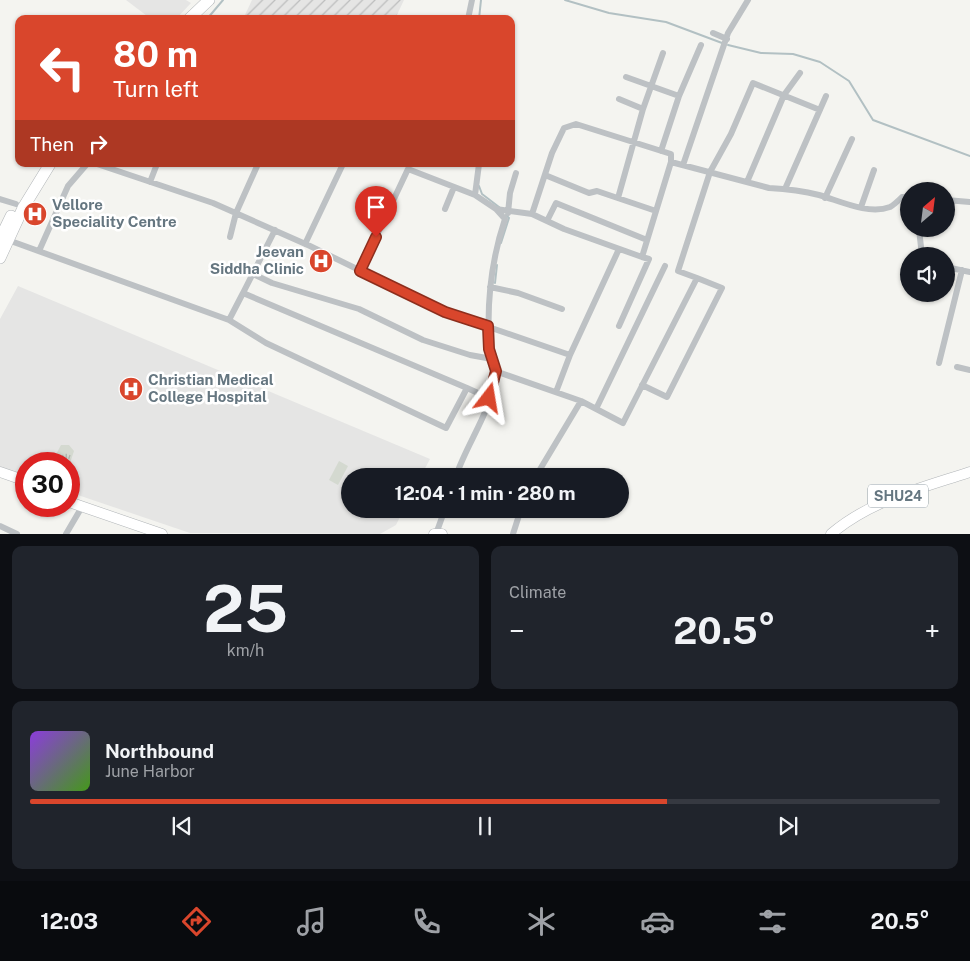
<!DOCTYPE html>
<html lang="en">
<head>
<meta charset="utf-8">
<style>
  body { margin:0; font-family:"Public Sans",sans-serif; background:#20242c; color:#f1f3f6; height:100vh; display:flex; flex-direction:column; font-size:19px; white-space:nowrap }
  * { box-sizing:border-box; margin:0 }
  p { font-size:16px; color:#9ea1a6 }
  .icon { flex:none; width:28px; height:28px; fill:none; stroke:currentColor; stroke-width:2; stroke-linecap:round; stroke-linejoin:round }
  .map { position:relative; height:534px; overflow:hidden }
  .drawer { display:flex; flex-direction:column; gap:12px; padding:12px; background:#0d0f14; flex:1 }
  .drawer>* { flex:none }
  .banner { position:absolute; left:15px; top:15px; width:500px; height:152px; border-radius:10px; box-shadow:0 1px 4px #0004; background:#d9462c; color:#fff; overflow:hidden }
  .needle { width:32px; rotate:28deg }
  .tools { position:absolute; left:900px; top:182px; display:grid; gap:10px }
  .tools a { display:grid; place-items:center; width:55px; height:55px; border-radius:50%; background:#171b24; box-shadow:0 1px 4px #0004; font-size:25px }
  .speed { position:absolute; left:15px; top:452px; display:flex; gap:10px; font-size:25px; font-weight:700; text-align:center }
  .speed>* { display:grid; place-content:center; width:65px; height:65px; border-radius:50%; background:#171b24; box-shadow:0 1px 4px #0004; line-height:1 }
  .speed .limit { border:8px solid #d22; background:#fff; color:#111 }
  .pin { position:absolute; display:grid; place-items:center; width:42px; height:42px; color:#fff; margin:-51px -21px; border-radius:50% 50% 50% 0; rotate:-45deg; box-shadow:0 0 5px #0007 }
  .pin .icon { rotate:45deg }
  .me { position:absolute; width:55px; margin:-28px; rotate:14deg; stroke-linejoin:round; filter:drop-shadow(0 0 4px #0008) }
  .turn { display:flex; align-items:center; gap:18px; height:105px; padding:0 15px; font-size:22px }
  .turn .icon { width:65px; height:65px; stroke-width:2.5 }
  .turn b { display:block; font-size:35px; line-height:42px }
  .then { display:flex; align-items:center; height:48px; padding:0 15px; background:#0003; gap:10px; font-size:19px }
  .big { font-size:38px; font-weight:700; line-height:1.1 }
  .drawer .card { flex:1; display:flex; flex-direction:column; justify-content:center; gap:8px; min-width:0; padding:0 18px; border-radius:10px; background:#20242c }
  .drawer .dial { align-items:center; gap:0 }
  .dial b { font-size:65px; line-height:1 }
  .song { display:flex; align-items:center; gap:15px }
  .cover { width:60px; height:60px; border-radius:8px; background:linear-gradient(135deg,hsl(270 70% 55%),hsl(100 70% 35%)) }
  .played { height:5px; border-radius:2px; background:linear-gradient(90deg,#d9462c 70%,#363941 70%) }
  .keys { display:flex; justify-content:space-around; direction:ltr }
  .heat { display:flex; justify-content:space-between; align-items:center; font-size:28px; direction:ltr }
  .drawer .tiles { flex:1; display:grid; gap:12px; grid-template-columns:1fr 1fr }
  .card:last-child { grid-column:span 2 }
  .trip { position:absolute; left:341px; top:468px; width:288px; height:50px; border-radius:25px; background:#171b24; box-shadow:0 1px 4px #0004; font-weight:700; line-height:50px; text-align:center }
  .tab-bar { display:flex; height:80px; justify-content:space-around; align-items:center; background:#090b0e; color:#9ea1a6 }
  .tab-bar .icon { width:35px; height:35px }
  .tab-bar .on { color:#d9462c }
  .tab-bar b { font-size:22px; color:#f1f3f6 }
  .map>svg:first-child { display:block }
</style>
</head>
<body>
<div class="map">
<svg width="970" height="534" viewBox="0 0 970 534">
  <defs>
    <pattern id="industrial-furrows" width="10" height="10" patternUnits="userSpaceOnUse" patternTransform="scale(1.25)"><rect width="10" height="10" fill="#e5e5e4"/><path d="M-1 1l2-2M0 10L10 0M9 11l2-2" fill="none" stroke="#bdbebe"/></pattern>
    <pattern id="grass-tufts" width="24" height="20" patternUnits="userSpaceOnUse" patternTransform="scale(1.25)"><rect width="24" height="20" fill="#d4d9d0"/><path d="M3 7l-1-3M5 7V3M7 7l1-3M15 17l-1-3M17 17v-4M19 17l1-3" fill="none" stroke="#b0b5ae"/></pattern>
  </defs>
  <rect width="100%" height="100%" fill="#f4f4f0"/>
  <!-- built -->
  <path fill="#e5e5e4" d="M126 0H186L191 3 176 19H151Z
    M18 286 430 459 421 476H350V509H404L396 525 380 534 190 533 69 492V464H26V477L0 468V319Z"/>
  <!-- industrial -->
  <path fill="url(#industrial-furrows)" d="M252 0H404L395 19H366L361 16 360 19H243Z"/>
  <!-- grass -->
  <path fill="url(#grass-tufts)" d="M61 445H69L74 451 69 466V464H53V460Z"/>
  <!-- pitch -->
  <path fill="#d4d9d0" d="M339 461 348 466 338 485 329 480Z"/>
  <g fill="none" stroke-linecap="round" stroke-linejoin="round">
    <!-- stream -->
    <path stroke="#b2c0c3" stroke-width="2" d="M565 0 609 13 666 22 722 43
      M207 19 223 0
      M479 19 481 0
      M728 45 761 53 793 54 820 62 849 81 873 120 970 156
      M479 186 482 194 499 207
      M501 243 509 218 506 215
      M495 283 497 265
      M493 331V346L500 370"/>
    <!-- primary casing -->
    <g stroke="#b1b5b8" stroke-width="11">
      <path id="primary" d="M0 472 26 481
        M69 502 162 534
        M434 534H442
        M831 534C871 500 922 488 970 472"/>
    </g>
    <!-- trunk casing -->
    <g stroke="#b0b4b7" stroke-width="12">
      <path id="trunk" d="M189 19 209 0
        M0 239 11 216
        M0 258 23 208 50 164"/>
    </g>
    <!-- minor -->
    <path stroke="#bdc1c4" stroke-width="6" d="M468 19 472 0
      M713 33 727 39
      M626 77 679 96
      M619 99 643 109
      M661 151 679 96 701 45
      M97 164 213 203 310 246 445 312 570 355
      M683 165 728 33 748 0
      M545 175 589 193 597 191 656 211
      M150 182 157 164
      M747 182 784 95 800 73
      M785 189 826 96
      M618 198 643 109 663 53
      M825 198 852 139
      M0 199 16 204
      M946 200 970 202
      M861 207 874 170
      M445 209 454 187
      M496 209 532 214 564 229 642 257 671 162
      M508 213 510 193 516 173
      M532 214 552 153 564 128 576 124 671 154V162L769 188C786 189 803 191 819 195 840 201 868 215 890 207 894 205 899 200 902 197L909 198
      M547 221 556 203 647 240
      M919 229 922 256
      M230 237 236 213 258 164
      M8 240 229 320 266 343 446 428 467 388 489 398
      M305 244 343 164
      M39 251 68 186 87 164
      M946 267 970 272
      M360 271 408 169 475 195
      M253 274 272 283 359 309 423 340 470 355 492 359
      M697 278 678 271 710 172 731 134 753 83 820 110
      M490 287 518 293 562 309
      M243 293 275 230
      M229 320 243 293 467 388
      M619 326 649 259 642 257
      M939 363 962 270
      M957 367 970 370
      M495 371 581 401
      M556 392 570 355 619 249
      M596 409 665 266
      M456 476C467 443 491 412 495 377 497 365 489 352 489 340 487 299 492 258 505 219L496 209 475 195 479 164
      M536 476 581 401 623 423 697 278 722 288 667 397 642 385
      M0 526 17 534
      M66 534 83 505
      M436 534 445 509
      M513 534 521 509"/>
    <!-- primary -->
    <use href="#primary" stroke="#fff" stroke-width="10"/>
    <!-- trunk -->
    <use href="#trunk" stroke="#fff" stroke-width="11"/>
  </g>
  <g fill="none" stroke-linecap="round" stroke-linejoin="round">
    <!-- route casing -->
    <g stroke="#8d2e1d" stroke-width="12">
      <path id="route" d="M376 237 360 271 445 312 488 326 489 349 496 371 489 398"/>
    </g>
    <!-- route -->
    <use href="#route" stroke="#d9462c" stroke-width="9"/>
  </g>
  <!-- icons -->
  <defs>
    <g id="hospital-disc" transform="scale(1.25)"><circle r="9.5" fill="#d9462c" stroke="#fff"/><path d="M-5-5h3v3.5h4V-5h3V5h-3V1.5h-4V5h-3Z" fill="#fff"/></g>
  </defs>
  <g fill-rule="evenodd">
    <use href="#hospital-disc" x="35" y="214"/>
    <use href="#hospital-disc" x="321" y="261"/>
    <use href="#hospital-disc" x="131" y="389"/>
  </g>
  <g text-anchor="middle" stroke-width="5" stroke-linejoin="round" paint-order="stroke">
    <!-- shield labels -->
    <rect fill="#fff" stroke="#939fa6" stroke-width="1" x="868" y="484.5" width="60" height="23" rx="4"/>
    <g font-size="14" font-weight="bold" fill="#657680">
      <text x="898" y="501">SHU24</text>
    </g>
    <!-- poi labels -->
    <g font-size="15" font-weight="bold" fill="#657680" stroke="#fff" text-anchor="start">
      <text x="52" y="210">Vellore<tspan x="52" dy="17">Speciality Centre</tspan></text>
      <text x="304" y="257" text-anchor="end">Jeevan<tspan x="304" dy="17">Siddha Clinic</tspan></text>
      <text x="148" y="385">Christian Medical<tspan x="148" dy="17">College Hospital</tspan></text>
    </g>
  </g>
</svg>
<div class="tools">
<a><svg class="needle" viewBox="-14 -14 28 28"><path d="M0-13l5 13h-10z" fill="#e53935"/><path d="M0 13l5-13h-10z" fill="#9ea1a6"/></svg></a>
<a><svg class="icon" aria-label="sound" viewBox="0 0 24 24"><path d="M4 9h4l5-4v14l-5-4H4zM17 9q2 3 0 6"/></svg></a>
</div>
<div class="speed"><div class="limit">30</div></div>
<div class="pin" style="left:376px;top:237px;background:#d93025"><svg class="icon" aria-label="arrive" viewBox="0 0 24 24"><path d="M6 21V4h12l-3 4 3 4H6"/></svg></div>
<svg class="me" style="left:489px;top:398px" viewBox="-20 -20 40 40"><path d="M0-17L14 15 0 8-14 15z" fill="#d9462c" stroke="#fff" stroke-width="4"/></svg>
<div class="trip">12:04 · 1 min · 280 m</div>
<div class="banner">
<div class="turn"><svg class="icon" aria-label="left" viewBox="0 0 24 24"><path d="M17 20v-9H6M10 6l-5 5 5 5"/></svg><div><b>80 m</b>Turn left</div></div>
<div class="then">Then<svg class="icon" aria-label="right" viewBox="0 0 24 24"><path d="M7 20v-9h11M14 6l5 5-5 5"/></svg></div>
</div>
</div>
<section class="drawer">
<div class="tiles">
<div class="card dial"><b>25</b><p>km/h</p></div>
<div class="card"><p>Climate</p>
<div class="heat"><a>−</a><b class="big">20.5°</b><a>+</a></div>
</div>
<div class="card">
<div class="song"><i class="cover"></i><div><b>Northbound</b><p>June Harbor</p></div></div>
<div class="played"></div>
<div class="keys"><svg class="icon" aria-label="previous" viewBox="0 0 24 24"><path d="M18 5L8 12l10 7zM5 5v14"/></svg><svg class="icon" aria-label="pause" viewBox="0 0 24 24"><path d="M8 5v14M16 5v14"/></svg><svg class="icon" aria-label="next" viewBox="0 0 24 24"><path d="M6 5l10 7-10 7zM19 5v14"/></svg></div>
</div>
</div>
</section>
<nav class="tab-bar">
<b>12:03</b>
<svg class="icon on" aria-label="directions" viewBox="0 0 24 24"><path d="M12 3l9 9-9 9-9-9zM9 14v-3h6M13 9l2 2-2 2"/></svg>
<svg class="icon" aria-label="music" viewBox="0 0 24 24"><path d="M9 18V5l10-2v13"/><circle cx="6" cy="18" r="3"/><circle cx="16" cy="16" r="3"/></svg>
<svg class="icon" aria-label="phone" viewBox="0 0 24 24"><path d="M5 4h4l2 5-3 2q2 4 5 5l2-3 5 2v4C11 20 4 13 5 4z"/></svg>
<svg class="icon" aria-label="climate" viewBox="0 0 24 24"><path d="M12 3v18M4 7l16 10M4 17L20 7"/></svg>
<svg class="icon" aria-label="car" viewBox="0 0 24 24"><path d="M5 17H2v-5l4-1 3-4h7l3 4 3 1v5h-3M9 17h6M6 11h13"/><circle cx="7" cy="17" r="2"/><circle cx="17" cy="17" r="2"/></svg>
<svg class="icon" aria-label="filters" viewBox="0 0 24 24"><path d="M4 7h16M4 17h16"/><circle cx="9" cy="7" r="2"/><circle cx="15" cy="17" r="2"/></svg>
<b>20.5°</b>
</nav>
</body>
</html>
